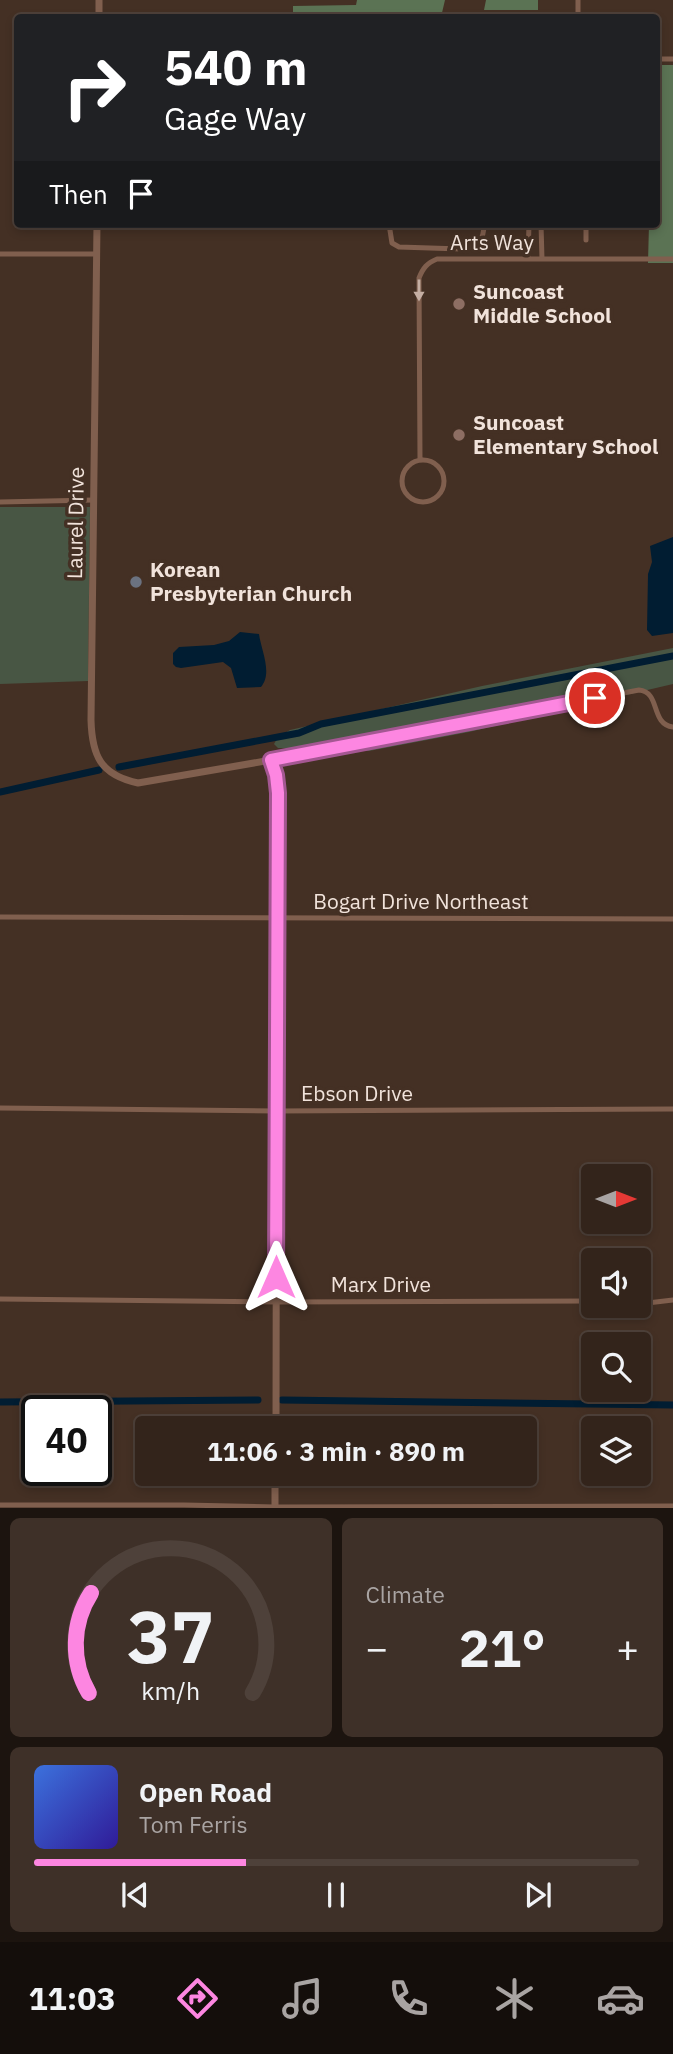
<!DOCTYPE html>
<html lang="en">
<head>
<meta charset="utf-8">
<style>
  body { margin:0; font-family:"IBM Plex Sans",sans-serif; background:#3e3028; color:#f1f3f6; height:100vh; display:flex; flex-direction:column; font-size:26px; white-space:nowrap }
  * { box-sizing:border-box; margin:0 }
  p { font-size:23px; color:#a9a4a3 }
  .icon { flex:none; width:38px; height:38px; fill:none; stroke:currentColor; stroke-width:2; stroke-linecap:round; stroke-linejoin:round }
  .map { position:relative; height:1508px; overflow:hidden }
  .side { display:flex; flex-direction:column; gap:10px; padding:10px; background:#1c140f; flex:1 }
  .side>* { flex:none }
  .hud { position:absolute; left:14px; top:14px; width:646px; height:214px; border-radius:7px; box-shadow:0 4px 10px #0003,0 0 0 2px #4e413a; background:#202124; color:#fff; overflow:hidden }
  .needle { width:46px; rotate:90deg }
  .buttons { position:absolute; left:581px; top:1164px; display:grid; gap:14px }
  .buttons a { display:grid; place-items:center; width:70px; height:70px; border-radius:7px; background:#33241b; box-shadow:0 4px 10px #0003,0 0 0 2px #4e413a; font-size:35px }
  .speed { position:absolute; left:21px; top:1395px; display:flex; gap:14px; font-size:35px; font-weight:700; text-align:center }
  .speed>* { display:grid; place-content:center; width:91px; height:91px; border-radius:50%; background:#33241b; box-shadow:0 4px 10px #0003,0 0 0 2px #4e413a; line-height:1 }
  .speed .limit { border:4px solid #111; border-radius:10px; background:#fff; color:#111 }
  .pin { position:absolute; display:grid; place-items:center; width:60px; height:60px; color:#fff; margin:-30px; border:4px solid #fff; border-radius:50%; box-shadow:0 2px 7px #0007 }
  .me { position:absolute; width:77px; margin:-38px; rotate:0deg; stroke-linejoin:round; filter:drop-shadow(0 0 5px #0008) }
  .turn { display:flex; align-items:center; gap:24px; height:147px; padding:0 35px; font-size:32px }
  .turn .icon { width:91px; height:91px; stroke-width:2.5 }
  .turn b { display:block; font-size:49px; line-height:60px }
  .then { display:flex; align-items:center; height:66px; padding:0 35px; background:#0003; gap:14px; font-size:26px }
  .big { font-size:52px; font-weight:800; line-height:1.1 }
  .side .tile { flex:1; display:flex; flex-direction:column; justify-content:center; gap:10px; min-width:0; padding:0 24px; border-radius:10px; background:#3e3028 }
  .side .dial { align-items:center; gap:0 }
  .dial svg { height:182px; overflow:visible; fill:none; stroke:#4e413a; stroke-width:7; stroke-linecap:round; text-anchor:middle }
  .dial text { fill:#f1f3f6; stroke:none }
  .song { display:flex; align-items:center; gap:21px }
  .cover { width:84px; height:84px; border-radius:10px; background:linear-gradient(135deg,hsl(220 70% 55%),hsl(250 70% 35%)) }
  .played { height:7px; border-radius:4px; background:linear-gradient(90deg,#fd86e1 35%,#4e413a 35%) }
  .keys { display:flex; justify-content:space-around; direction:ltr }
  .heat { display:flex; justify-content:space-between; align-items:center; font-size:38px; direction:ltr }
  .side .tiles { flex:1; display:grid; gap:10px; grid-template-columns:1fr 1fr }
  .tile:last-child { grid-column:span 2 }
  .trip { position:absolute; left:135px; top:1416px; width:402px; height:70px; border-radius:7px; background:#33241b; box-shadow:0 4px 10px #0003,0 0 0 2px #4e413a; font-weight:800; line-height:70px; text-align:center }
  .tabs { display:flex; height:112px; justify-content:space-around; align-items:center; background:#140e0b; color:#a9a4a3 }
  .tabs .icon { width:49px; height:49px }
  .tabs .on { color:#fd86e1 }
  .tabs b { font-size:32px; color:#f1f3f6 }
  .map>svg:first-child { display:block }
</style>
</head>
<body>
<div class="map">
<svg width="673" height="1508" viewBox="0 0 673 1508">
  <rect width="100%" height="100%" fill="#443024"/>
  <!-- green -->
  <path fill="#485644" d="M0 507H90L88 681 0 684Z
    M673 648V684L469 732 369 751 278 748 274 744 278 737 290 730 482 686Z"/>
  <!-- forest -->
  <path fill="#5b7354" d="M357 0H445L441 17H293V6L356 5Z
    M486 0H538V10H484Z
    M656 65H673V263H648L649 224H656Z"/>
  <!-- water -->
  <path fill="#011d32" d="M673 537V633L652 636 647 630 648 574 652 562 650 546Z
    M240 632 259 634C261 650 273 673 261 687L237 688 231 668 223 662 181 668 176 667 173 664V653L179 647 214 645 229 641Z"/>
  <g fill="none" stroke-linecap="round" stroke-linejoin="round">
    <!-- canal -->
    <path stroke="#011d32" stroke-width="7" d="M119 767 299 733 321 724 673 656
      M0 792 99 770
      M282 1400 673 1405
      M0 1402 258 1400"/>
    <!-- minor -->
    <path stroke="#805f4e" stroke-width="5" d="M578 0V18
      M656 59H673
      M389 224 392 243 399 247 461 249C478 247 484 241 484 224
      M402 224H474
      M541 224 542 259
      M586 224V240
      M0 254H97
      M528 259 529 224
      M402 481a21 21 0 1 1 42 0a21 21 0 1 1-42 0Z
      M420 460 419 278C423 268 427 263 437 259H673
      M0 502 94 500
      M271 760 639 690C661 692 650 724 673 727
      M0 917 673 919
      M0 1108 276 1111 673 1109
      M0 1299 276 1302 593 1301
      M639 1304 673 1300
      M0 1505H184L275 1507 673 1506"/>
    <!-- tertiary -->
    <path stroke="#805f4e" stroke-width="7" d="M99 18V0
      M97 224 91 720C92 755 100 775 138 783L271 760 277 784 276 1428
      M275 1508V1474"/>
  </g>
  <!-- one-way arrows -->
  <defs><path id="oneway-solid" d="M-6-.8H1V-3.2L6.5 0L1 3.2V.8H-6Z" transform="scale(1.75)"/></defs>
  <use fill="#c4aea3" href="#oneway-solid" transform="translate(419 290) rotate(90)"/>
  <g fill="none" stroke-linecap="round" stroke-linejoin="round">
    <!-- route casing -->
    <g stroke="#a45792" stroke-width="18">
      <path id="route" d="M276 1277 278 793 276 775 271 760 595 698"/>
    </g>
    <!-- route -->
    <use href="#route" stroke="#fd86e1" stroke-width="12"/>
  </g>
  <!-- markers -->
  <g fill="#8d6e63" stroke="#443024" stroke-width="2.5">
    <circle cx="459" cy="304" r="7"/>
    <circle cx="459" cy="435" r="7"/>
  </g>
  <circle fill="#6b7280" stroke="#443024" stroke-width="2.5" cx="136" cy="582" r="7"/>
  <g text-anchor="middle" stroke-width="7" stroke-linejoin="round" paint-order="stroke">
    <!-- street labels -->
    <g font-size="21" fill="#f1e3db" stroke="#443024">
      <text x="492" y="250">Arts Way</text>
      <text transform="translate(76 523) rotate(-89)" y="7">Laurel Drive</text>
      <text x="421" y="909">Bogart Drive Northeast</text>
      <text x="357" y="1101">Ebson Drive</text>
      <text x="381" y="1292">Marx Drive</text>
    </g>
    <!-- poi labels -->
    <g font-size="21" font-weight="bold" fill="#f1e3db" stroke="#443024" text-anchor="start">
      <text x="473" y="299">Suncoast<tspan x="473" dy="24">Middle School</tspan></text>
      <text x="473" y="430">Suncoast<tspan x="473" dy="24">Elementary School</tspan></text>
      <text x="150" y="577">Korean<tspan x="150" dy="24">Presbyterian Church</tspan></text>
    </g>
  </g>
</svg>
<div class="buttons">
<a><svg class="needle" viewBox="-14 -14 28 28"><path d="M0-13l5 13h-10z" fill="#e53935"/><path d="M0 13l5-13h-10z" fill="#a9a4a3"/></svg></a>
<a><svg class="icon" aria-label="sound" viewBox="0 0 24 24"><path d="M4 9h4l5-4v14l-5-4H4zM17 9q2 3 0 6"/></svg></a>
<a><svg class="icon" aria-label="search" viewBox="0 0 24 24"><circle cx="10" cy="10" r="6"/><path d="M15 15l6 6"/></svg></a>
<a><svg class="icon" aria-label="layers" viewBox="0 0 24 24"><path d="M12 4l9 5-9 5-9-5zM3 14l9 5 9-5"/></svg></a>
</div>
<div class="speed"><div class="limit">40</div></div>
<div class="pin" style="left:595px;top:698px;background:#d93025"><svg class="icon" aria-label="arrive" viewBox="0 0 24 24"><path d="M6 21V4h12l-3 4 3 4H6"/></svg></div>
<svg class="me" style="left:276px;top:1277px" viewBox="-20 -20 40 40"><path d="M0-17L14 15 0 8-14 15z" fill="#fd86e1" stroke="#fff" stroke-width="4"/></svg>
<div class="trip">11:06 · 3 min · 890 m</div>
<div class="hud">
<div class="turn"><svg class="icon" aria-label="right" viewBox="0 0 24 24"><path d="M7 20v-9h11M14 6l5 5-5 5"/></svg><div><b>540 m</b>Gage Way</div></div>
<div class="then">Then<svg class="icon" aria-label="arrive" viewBox="0 0 24 24"><path d="M6 21V4h12l-3 4 3 4H6"/></svg></div>
</div>
</div>
<section class="side">
<div class="tiles">
<div class="tile dial"><svg viewBox="0 0 100 80">
<path d="M14 69A42 42 0 1 1 86 69"/>
<path d="M14 69A42 42 0 0 1 15 25" stroke="#fd86e1"/>
<text x="50" y="56" font-size="32" font-weight="700">37</text>
<text x="50" y="72" font-size="11">km/h</text>
</svg></div>
<div class="tile"><p>Climate</p>
<div class="heat"><a>−</a><b class="big">21°</b><a>+</a></div>
</div>
<div class="tile">
<div class="song"><i class="cover"></i><div><b>Open Road</b><p>Tom Ferris</p></div></div>
<div class="played"></div>
<div class="keys"><svg class="icon" aria-label="previous" viewBox="0 0 24 24"><path d="M18 5L8 12l10 7zM5 5v14"/></svg><svg class="icon" aria-label="pause" viewBox="0 0 24 24"><path d="M8 5v14M16 5v14"/></svg><svg class="icon" aria-label="next" viewBox="0 0 24 24"><path d="M6 5l10 7-10 7zM19 5v14"/></svg></div>
</div>
</div>
</section>
<nav class="tabs">
<b>11:03</b>
<svg class="icon on" aria-label="directions" viewBox="0 0 24 24"><path d="M12 3l9 9-9 9-9-9zM9 14v-3h6M13 9l2 2-2 2"/></svg>
<svg class="icon" aria-label="music" viewBox="0 0 24 24"><path d="M9 18V5l10-2v13"/><circle cx="6" cy="18" r="3"/><circle cx="16" cy="16" r="3"/></svg>
<svg class="icon" aria-label="phone" viewBox="0 0 24 24"><path d="M5 4h4l2 5-3 2q2 4 5 5l2-3 5 2v4C11 20 4 13 5 4z"/></svg>
<svg class="icon" aria-label="climate" viewBox="0 0 24 24"><path d="M12 3v18M4 7l16 10M4 17L20 7"/></svg>
<svg class="icon" aria-label="car" viewBox="0 0 24 24"><path d="M5 17H2v-5l4-1 3-4h7l3 4 3 1v5h-3M9 17h6M6 11h13"/><circle cx="7" cy="17" r="2"/><circle cx="17" cy="17" r="2"/></svg>
</nav>
</body>
</html>
